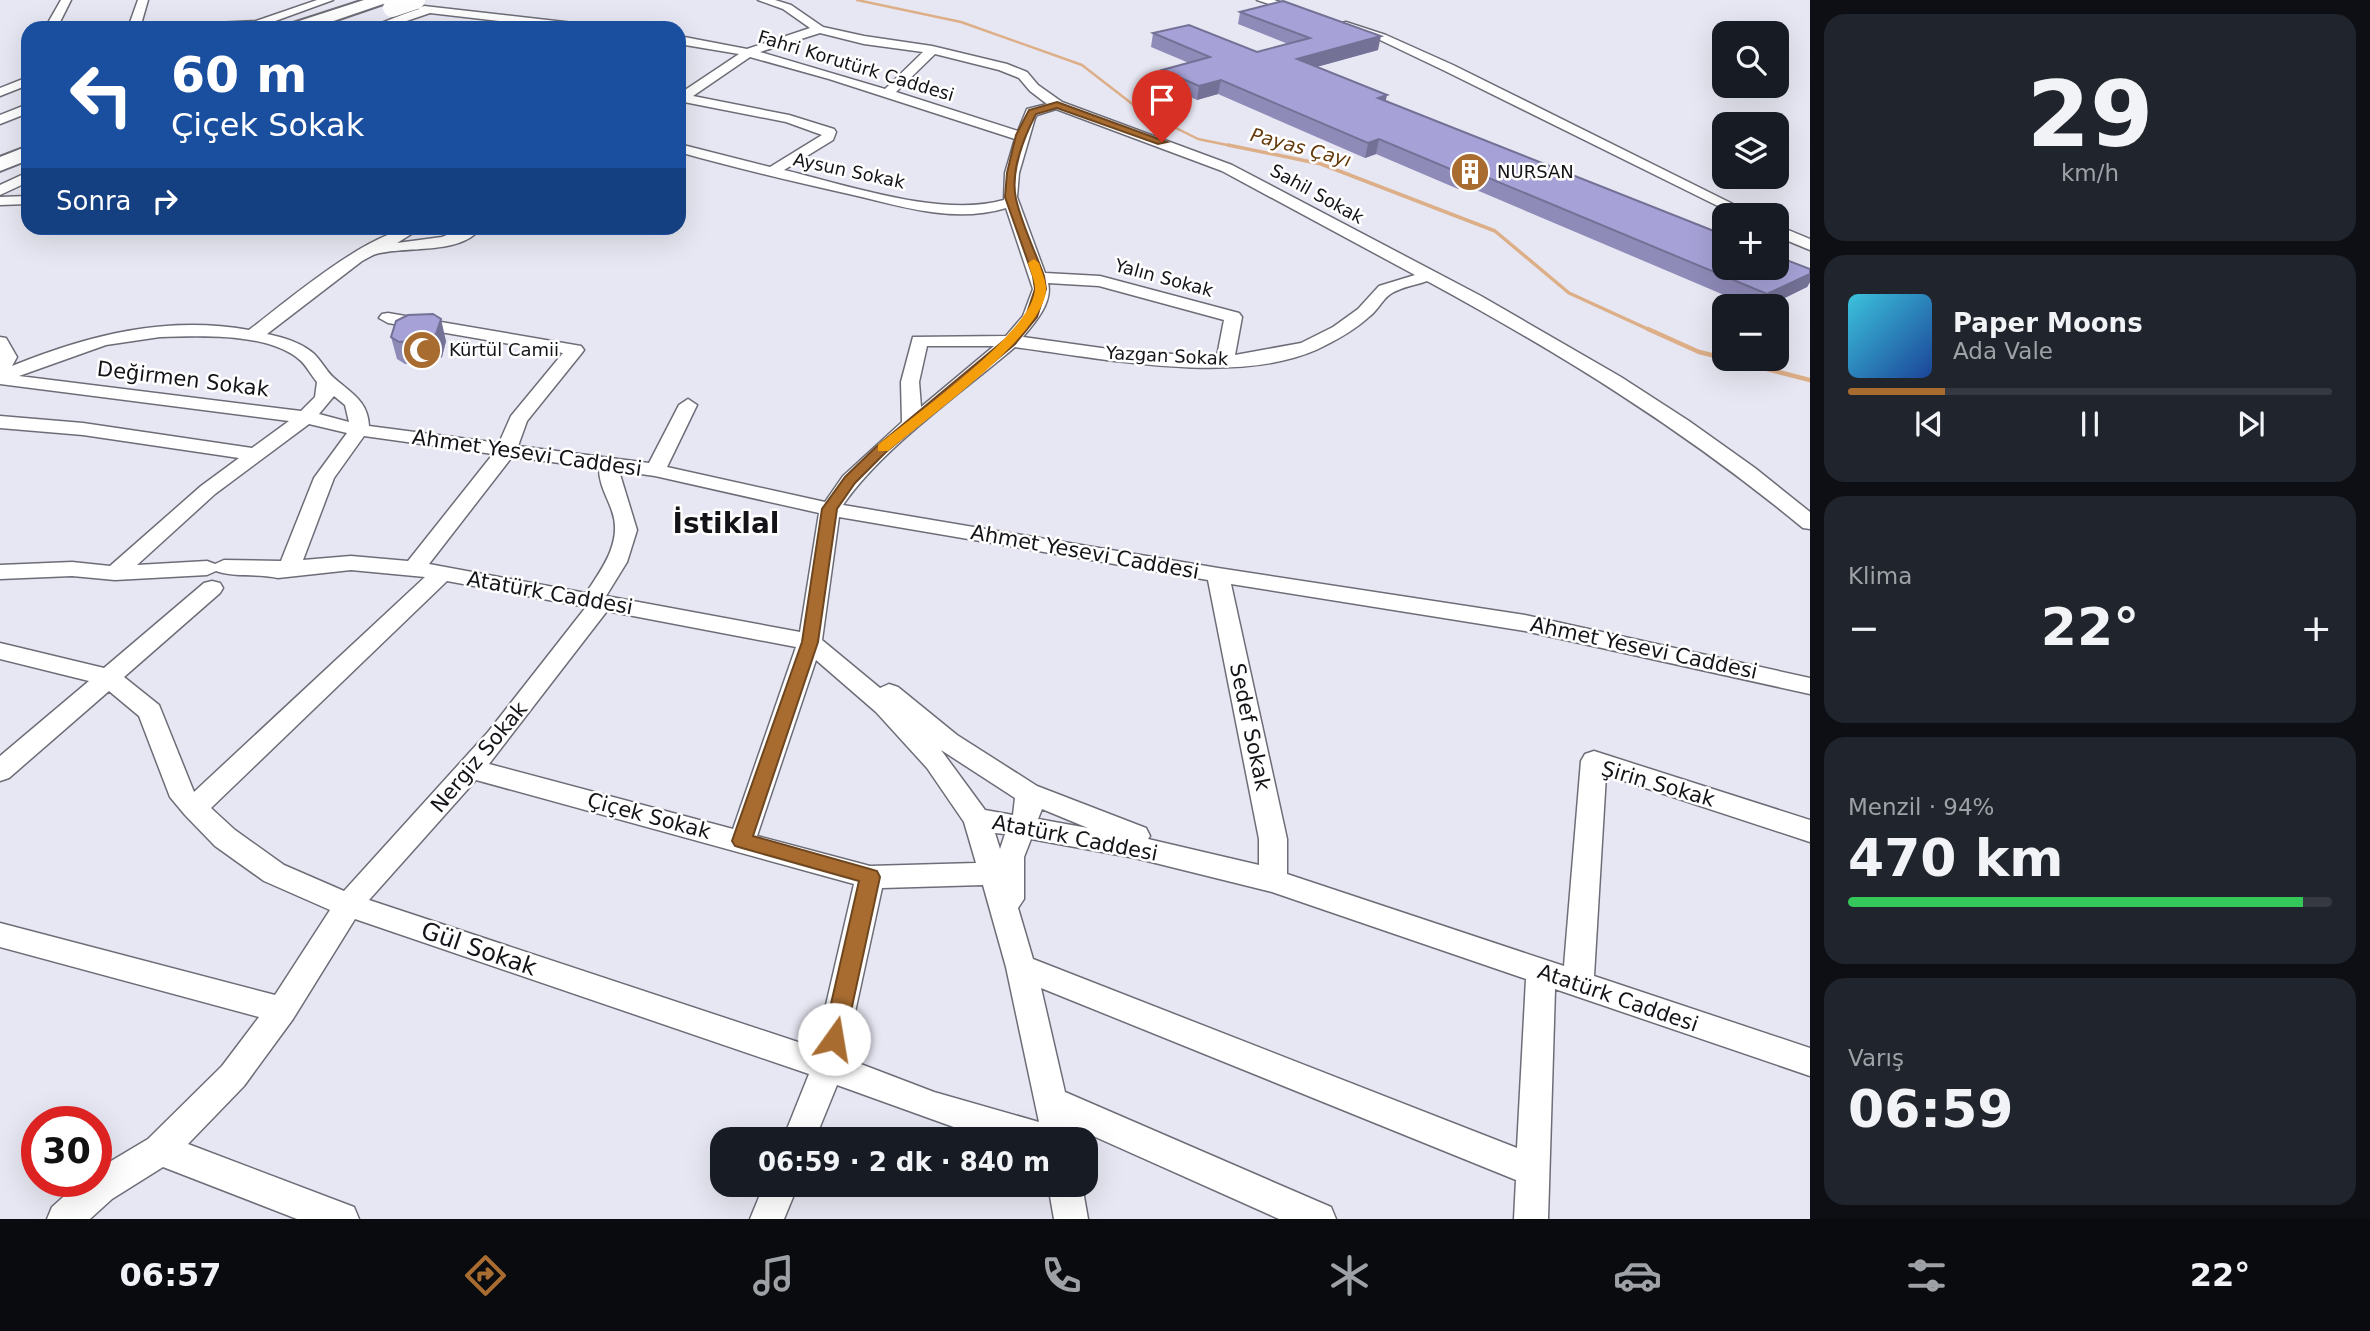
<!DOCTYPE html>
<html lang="tr">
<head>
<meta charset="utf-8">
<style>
  body { margin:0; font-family:"DejaVu Sans",sans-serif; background:#20242c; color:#f1f3f6; height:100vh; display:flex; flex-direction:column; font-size:26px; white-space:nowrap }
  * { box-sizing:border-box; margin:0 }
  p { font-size:23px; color:#9ea1a6 }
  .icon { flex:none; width:38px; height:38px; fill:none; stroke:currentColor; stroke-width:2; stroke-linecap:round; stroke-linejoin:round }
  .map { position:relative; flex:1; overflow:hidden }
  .details { display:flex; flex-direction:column; gap:14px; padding:14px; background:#0d0f14; width:560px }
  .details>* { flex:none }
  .top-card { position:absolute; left:21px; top:21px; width:665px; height:214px; border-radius:21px; box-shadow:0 7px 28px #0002; background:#1a4fa0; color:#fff; overflow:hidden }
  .buttons { position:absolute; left:1712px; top:21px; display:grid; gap:14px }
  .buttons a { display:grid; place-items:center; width:77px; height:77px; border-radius:14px; background:#171b24; box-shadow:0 7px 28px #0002; font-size:35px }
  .speed { position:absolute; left:21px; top:1106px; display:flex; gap:14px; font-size:35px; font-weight:700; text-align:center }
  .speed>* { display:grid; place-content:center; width:91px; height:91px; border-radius:50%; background:#171b24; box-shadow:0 7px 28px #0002; line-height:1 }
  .speed .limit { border:10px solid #d22; background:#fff; color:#111 }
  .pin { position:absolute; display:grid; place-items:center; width:60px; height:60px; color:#fff; margin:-72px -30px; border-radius:50% 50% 50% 0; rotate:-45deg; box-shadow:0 0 7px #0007 }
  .pin .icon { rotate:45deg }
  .me { position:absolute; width:77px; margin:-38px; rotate:13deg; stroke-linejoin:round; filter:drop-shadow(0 0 5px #0008) }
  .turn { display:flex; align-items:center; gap:24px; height:147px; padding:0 35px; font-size:32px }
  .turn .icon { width:91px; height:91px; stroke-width:2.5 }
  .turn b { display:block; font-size:49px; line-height:60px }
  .then { display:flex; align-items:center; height:66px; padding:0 35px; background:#0003; gap:14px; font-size:26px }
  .big { font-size:52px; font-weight:800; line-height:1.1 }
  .details .widget { flex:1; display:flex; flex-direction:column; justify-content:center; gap:10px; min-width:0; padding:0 24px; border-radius:21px; background:#20242c }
  .details .dial { align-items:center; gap:0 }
  .dial b { font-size:91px; line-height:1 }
  .song { display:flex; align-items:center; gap:21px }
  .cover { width:84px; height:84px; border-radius:10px; background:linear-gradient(135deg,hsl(190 70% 55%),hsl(220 70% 35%)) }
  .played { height:7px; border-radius:4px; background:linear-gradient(90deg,#a96c30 20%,#363941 20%) }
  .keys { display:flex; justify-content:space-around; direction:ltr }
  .heat { display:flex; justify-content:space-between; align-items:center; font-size:38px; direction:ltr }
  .charge { height:10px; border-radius:5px; background:linear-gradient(90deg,#34c759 94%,#363941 0) }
  .trip { position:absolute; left:710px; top:1127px; width:388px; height:70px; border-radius:21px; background:#171b24; box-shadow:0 7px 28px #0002; font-weight:800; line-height:70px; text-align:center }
  .menu { display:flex; height:112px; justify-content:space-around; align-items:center; background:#090b0e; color:#9ea1a6 }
  .menu .icon { width:49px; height:49px }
  .menu .active { color:#a96c30 }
  .menu b { font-size:32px; color:#f1f3f6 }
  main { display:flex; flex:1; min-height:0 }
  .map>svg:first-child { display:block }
</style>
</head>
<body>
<main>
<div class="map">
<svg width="1810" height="1219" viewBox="0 0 1810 1219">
  <rect width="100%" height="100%" fill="#e7e7f3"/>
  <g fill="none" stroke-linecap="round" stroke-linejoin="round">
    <!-- stream-far2 -->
    <path stroke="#ddaf88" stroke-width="2.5" d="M857 0 961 22 1082 65 1140 110 1198 139 1237 147"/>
    <!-- stream-far1 -->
    <path stroke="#ddaf88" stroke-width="3.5" d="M1228 145 1321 164 1495 231 1569 293 1652 331"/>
    <!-- stream -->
    <path stroke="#ddaf88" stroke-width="4.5" d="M1648 329 1699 352 1724 358
      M1728 359 1810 380"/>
    <!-- minor casing -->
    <g stroke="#6d6d78" stroke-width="3">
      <path id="minor" d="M61 0H71L57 28H45Z
        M138 0H148L140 28H128Z
        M317 0H333L256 28H167L173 25 256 21Z
        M758 0H775L791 5 823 27 864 36 932 46 1007 64 1027 72 1038 85 1062 102 1232 165 1481 296 1621 377 1689 421 1755 468 1810 512V529L1803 528C1683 429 1563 355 1427 281 1416 285 1402 287 1392 293 1383 298 1378 310 1370 316 1355 330 1335 341 1316 350 1234 386 1101 358 1015 347 961 393 882 448 843 505L1218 568 1525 615 1810 678V694L1525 631 1231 584 1287 839V874L1564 966 1581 761 1585 754 1594 751 1810 820V842L1606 775 1594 976 1810 1048V1076L1555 989 1548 1219H1514L1516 1180 1041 988 1065 1092 1331 1207 1336 1219H1279L1073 1127 1075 1139H987L837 1085 815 1139H783L809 1074 355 919 293 1019 244 1086 188 1144 354 1207 359 1219H297L163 1167 112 1199 90 1219H47L52 1207 81 1181H96V1170L148 1139 222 1066 259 1017 0 947V923L275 995 330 910 264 881 215 846 185 815 170 797 139 716 109 691 9 778 0 781V756L89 681 0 659V643L104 668 204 583 212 581 220 583 223 588 220 593 124 677 159 705 194 792 425 577 351 570 278 578C258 573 235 578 216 571L207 575 115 580 72 576 0 579V565L72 562 110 566 201 486 239 458 83 435 0 428V416L83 423 252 448 289 421 0 384V337L6 338 17 357 12 366C88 335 167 315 249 330 286 302 376 224 421 228L397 243 442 237 464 228H480C463 255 403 246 376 254 372 255 366 259 362 261L267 334C282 337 300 342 313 353 321 360 326 371 334 378 351 393 368 401 369 426L499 443 511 416 563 353 388 323 379 318 382 314 388 313 581 346 584 350 581 354 527 421 518 446 649 463 679 405 688 399 697 405 667 467 825 502 843 476 902 422 901 382 913 337 1006 336 1023 316 1033 289 1006 208C953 224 901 206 849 194 791 181 736 168 679 152V144L770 167 822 135 786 122 684 102 679 104V94L739 54 679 44V36L747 49 810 28 783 9ZM820 33 864 44 923 52 885 89 760 52ZM935 54 999 70 1019 78 1030 91 1047 104 1027 109 1018 131 896 92ZM750 57 829 79 1015 139 1005 173 1004 200C942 218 847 185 784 170L833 140 836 132 834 129 789 115 693 96ZM1056 109 1222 171 1415 275 1379 286 1358 309 1333 327 1301 343 1235 355 1242 317 1239 313 1100 276 1045 273 1017 197 1019 173 1035 118 1037 115ZM1048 283 1099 286 1224 320 1217 356 1130 352 1023 337C1035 323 1053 302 1048 283ZM160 337C200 336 267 332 300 360 306 365 311 375 317 382L315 397 301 411 19 376 106 345ZM927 346H994L921 407 919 382ZM334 396 345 405 349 422 319 414ZM309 424 347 433 314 478 281 561 224 560 215 564 207 561 137 565 215 494ZM364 436 493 454 408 561 351 556 303 560 334 478ZM512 457 599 468C599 485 607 496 612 511 623 541 602 569 586 593L429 564ZM619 471 655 476 819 513 800 632 606 596 627 562 637 530ZM839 517 1208 580 1259 839V865L1148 839 1150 836 1146 828 1037 786 957 735 898 687 889 684 880 688 822 640ZM447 581 586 607 488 732 344 891 284 865 235 830 211 808ZM607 611 796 647 733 829 489 764ZM816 660 876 712 927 768 964 822 976 863 870 866 757 836ZM941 750 1015 798 1013 815 985 810ZM476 780 854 884 816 1048 369 900ZM1042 809 1088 828 1038 819ZM995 833 1005 834 1000 849ZM1031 839 1135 858 1272 892 1526 979 1517 1148 1033 959 1018 908 1024 899V857ZM983 885 1006 967 1039 1122 934 1092 845 1058 882 888Z
        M1257 0H1274L1309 12 1303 15Z
        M424 6 591 25 597 28H561L430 13 386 28H369Z
        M1346 22 1386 35 1453 65 1755 215H1736L1445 71 1378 39 1342 27V23Z
        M28 77V85L0 96V88Z
        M28 104V113L0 124V115Z
        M28 172V182L0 195V185Z
        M28 196V204L0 205V197Z
        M1776 225 1810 239V250L1776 236Z
        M764 1185H798L784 1219H750Z
        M1048 1185H1082L1088 1219H1054Z"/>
    </g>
    <!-- highway casing -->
    <g stroke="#6d6d78" stroke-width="4">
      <path id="highway" d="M364 0H388L386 3 313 28H288L290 24Z
        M28 146V160L0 171V157Z"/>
    </g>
    <!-- minor -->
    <use href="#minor" fill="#fff" fill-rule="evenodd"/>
    <!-- highway -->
    <use href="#highway" fill="#fff" fill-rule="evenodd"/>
    <!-- highway-bridge casing -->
    <g stroke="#6d6d78" stroke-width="19" stroke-linecap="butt">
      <path id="highway-bridge" d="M392 8 416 0"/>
    </g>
    <!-- highway-bridge -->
    <use href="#highway-bridge" stroke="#fff" stroke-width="18"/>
  </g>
  <!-- wall -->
  <path fill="#8f8bb9" d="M1240 12 1378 50 1316 67 1386 101 1810 269V282L1807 287 1768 306H1750L1467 186 1458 189 1376 154 1365 158 1218 94 1197 100 1160 83 1162 70 1189 63 1151 47 1153 33 1257 52 1288 44 1238 24Z
    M391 337 446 341 442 357 431 363 405 364 397 359Z"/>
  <!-- shaded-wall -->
  <path fill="#747196" d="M1381 36 1378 50 1295 73 1297 59Z
    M1221 80 1218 94 1197 100 1199 86Z
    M1387 95 1384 109 1378 98Z
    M1379 139 1376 154 1365 158 1368 143Z
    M1472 171 1467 186 1458 189 1462 174Z
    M1810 274V282L1807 287 1768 306H1761L1767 294Z
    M441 319 446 341 442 357 431 363 425 340Z"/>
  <!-- building -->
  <path fill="#a6a2d7" stroke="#747196" stroke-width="2" d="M1283 1 1381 36 1297 59 1387 95 1378 98 1724 235V268H1776V256L1810 269V274L1767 294 1472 171 1462 174 1379 139 1368 143 1221 80 1199 86 1162 70 1210 57 1153 33 1189 25 1257 52 1310 38 1240 12Z
    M433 314 441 319 436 334 425 340 399 342 391 337 396 321 408 315Z"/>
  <!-- route -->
  <path fill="#a96c30" stroke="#6e461f" stroke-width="2" d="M1057 102 1167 142 1158 144 1057 108 1036 114C1024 137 1010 172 1016 199 1022 225 1035 251 1044 276L1046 289 1037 317 1015 344 886 452 855 483 837 509 818 642 753 836 870 869 877 871 880 877 845 1039 842 1046 834 1049 826 1046 823 1039 859 881 742 848 735 846 732 841 802 642 822 509 845 477 876 447 1007 338 1026 316 1035 289 1033 276 1005 197 1007 173 1016 135 1029 110Z"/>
  <!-- slow -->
  <path fill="#f59e0b" d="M1034 259 1039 263C1041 270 1046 281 1046 289 1046 334 923 421 888 451H878V445C912 417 1034 331 1035 289 1035 281 1030 270 1028 263Z"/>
  <!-- icons -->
  <defs>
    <g id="building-disc" transform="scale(2.0125)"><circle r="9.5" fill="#a96c30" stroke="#fff"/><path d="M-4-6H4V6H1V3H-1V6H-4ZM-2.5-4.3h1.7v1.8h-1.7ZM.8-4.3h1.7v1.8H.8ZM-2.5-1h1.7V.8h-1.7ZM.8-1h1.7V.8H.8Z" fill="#fff"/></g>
    <g id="mosque-disc" transform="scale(2.0125)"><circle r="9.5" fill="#a96c30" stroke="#fff"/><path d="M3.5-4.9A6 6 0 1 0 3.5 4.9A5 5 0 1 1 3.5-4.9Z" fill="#fff"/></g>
  </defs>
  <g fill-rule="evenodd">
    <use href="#building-disc" x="1470" y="172"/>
    <use href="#mosque-disc" x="422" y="350"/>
  </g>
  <g text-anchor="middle" stroke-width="5" stroke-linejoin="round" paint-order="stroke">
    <!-- far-street labels -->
    <g font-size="18" fill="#141318" stroke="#fff">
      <text transform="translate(856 66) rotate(17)" y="6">Fahri Korutürk Caddesi</text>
      <text transform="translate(849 171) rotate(12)" y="6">Aysun Sokak</text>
      <text transform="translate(1317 194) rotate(29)" y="6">Sahil Sokak</text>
      <text transform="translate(1164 278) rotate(15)" y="6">Yalın Sokak</text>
      <text transform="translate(1167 356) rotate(3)" y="6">Yazgan Sokak</text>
    </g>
    <!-- far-poi labels -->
    <g font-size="18" fill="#141318" stroke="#fff" text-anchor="start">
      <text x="1497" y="178">NURSAN</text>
      <text x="449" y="356">Kürtül Camii</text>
    </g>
    <!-- far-water labels -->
    <g font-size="19" font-style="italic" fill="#653909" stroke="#fff">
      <text transform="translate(1301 147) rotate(15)" y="7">Payas Çayı</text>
    </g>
    <!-- street labels -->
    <g font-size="21" fill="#141318" stroke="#fff">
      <text transform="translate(183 379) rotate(7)" y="7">Değirmen Sokak</text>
      <text transform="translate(527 453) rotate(8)" y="7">Ahmet Yesevi Caddesi</text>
      <text transform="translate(1085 552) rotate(10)" y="7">Ahmet Yesevi Caddesi</text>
      <text transform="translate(550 593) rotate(10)" y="7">Atatürk Caddesi</text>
      <text transform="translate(1644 648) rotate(12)" y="7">Ahmet Yesevi Caddesi</text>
      <text transform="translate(1250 727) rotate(78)" y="7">Sedef Sokak</text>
      <text transform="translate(479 757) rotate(-50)" y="7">Nergiz Sokak</text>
      <text transform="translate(1658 784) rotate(16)" y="7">Şirin Sokak</text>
      <text transform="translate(649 816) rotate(15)" y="7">Çiçek Sokak</text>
      <text transform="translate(1075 838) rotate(11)" y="7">Atatürk Caddesi</text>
      <text transform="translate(1618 998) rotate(19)" y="7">Atatürk Caddesi</text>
    </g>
    <!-- near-street labels -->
    <g font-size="24" fill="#141318" stroke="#fff">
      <text transform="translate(479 949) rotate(19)" y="8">Gül Sokak</text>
    </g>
    <!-- district labels -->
    <g font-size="28" font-weight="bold" fill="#141318" stroke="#fff">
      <text x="726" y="533">İstiklal</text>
    </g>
  </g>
</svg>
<div class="buttons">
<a><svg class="icon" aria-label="search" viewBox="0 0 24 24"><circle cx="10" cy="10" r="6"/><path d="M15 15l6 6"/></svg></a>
<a><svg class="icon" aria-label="layers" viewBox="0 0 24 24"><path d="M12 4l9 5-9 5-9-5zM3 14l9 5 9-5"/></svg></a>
<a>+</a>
<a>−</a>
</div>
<div class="speed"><div class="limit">30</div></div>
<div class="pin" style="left:1162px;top:142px;background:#d93025"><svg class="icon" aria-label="arrive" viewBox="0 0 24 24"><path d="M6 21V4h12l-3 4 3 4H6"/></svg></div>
<svg class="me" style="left:834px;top:1039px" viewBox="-20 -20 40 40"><circle r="19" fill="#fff"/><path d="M0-13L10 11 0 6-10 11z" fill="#a96c30"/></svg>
<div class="trip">06:59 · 2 dk · 840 m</div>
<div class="top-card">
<div class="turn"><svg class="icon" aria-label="left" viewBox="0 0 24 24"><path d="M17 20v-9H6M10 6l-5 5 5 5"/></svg><div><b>60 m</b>Çiçek Sokak</div></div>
<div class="then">Sonra<svg class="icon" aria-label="right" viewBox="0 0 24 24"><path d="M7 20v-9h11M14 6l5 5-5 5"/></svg></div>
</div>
</div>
<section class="details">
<div class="widget dial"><b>29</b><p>km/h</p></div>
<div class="widget">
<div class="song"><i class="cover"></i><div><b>Paper Moons</b><p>Ada Vale</p></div></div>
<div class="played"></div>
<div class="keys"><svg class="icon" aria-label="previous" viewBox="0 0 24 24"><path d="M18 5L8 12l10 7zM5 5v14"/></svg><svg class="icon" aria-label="pause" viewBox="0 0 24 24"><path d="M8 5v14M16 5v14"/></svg><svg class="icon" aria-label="next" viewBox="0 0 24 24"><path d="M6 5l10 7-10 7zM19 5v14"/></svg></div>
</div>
<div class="widget"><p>Klima</p>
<div class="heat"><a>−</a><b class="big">22°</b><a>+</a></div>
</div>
<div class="widget"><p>Menzil · 94%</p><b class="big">470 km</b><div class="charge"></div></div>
<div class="widget"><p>Varış</p><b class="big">06:59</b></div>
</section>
</main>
<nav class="menu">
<b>06:57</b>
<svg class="icon active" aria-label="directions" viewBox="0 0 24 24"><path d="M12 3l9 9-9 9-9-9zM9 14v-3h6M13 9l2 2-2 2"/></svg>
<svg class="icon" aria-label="music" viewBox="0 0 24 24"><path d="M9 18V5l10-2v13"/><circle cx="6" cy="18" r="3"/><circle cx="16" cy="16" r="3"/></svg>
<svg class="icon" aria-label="phone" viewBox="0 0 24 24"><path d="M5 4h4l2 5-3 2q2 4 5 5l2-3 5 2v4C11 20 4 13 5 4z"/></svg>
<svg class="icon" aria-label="climate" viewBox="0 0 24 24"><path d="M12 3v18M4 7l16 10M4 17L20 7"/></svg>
<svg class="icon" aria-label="car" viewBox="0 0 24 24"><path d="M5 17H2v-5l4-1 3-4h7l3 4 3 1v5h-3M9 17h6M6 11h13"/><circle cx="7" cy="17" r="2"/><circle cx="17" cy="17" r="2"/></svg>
<svg class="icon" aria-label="filters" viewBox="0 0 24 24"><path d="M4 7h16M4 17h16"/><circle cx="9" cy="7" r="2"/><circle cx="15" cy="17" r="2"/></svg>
<b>22°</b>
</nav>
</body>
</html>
